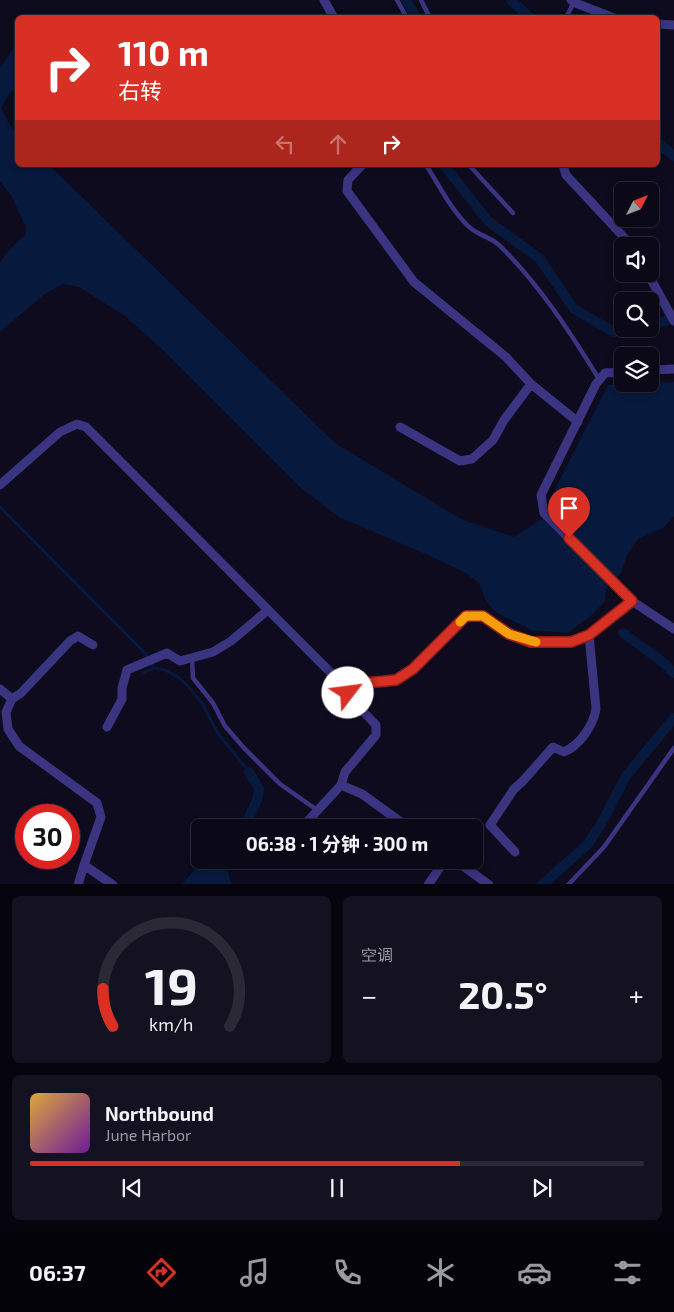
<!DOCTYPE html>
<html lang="zh">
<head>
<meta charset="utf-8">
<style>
  body { margin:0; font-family:"Exo 2","Noto Sans SC",sans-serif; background:#141120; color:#f1f3f6; height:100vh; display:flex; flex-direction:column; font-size:19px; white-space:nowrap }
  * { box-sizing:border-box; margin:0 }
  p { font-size:16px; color:#9a9aa1 }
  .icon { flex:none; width:28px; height:28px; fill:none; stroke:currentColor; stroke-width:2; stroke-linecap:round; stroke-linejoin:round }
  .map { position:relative; height:884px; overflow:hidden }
  .drawer { display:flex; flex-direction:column; gap:12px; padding:12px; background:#06040d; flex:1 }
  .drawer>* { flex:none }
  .guide { position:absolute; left:15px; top:15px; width:645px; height:152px; border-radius:8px; box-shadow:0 2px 8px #0003,0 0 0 1px #2b2936; background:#d93025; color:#fff; overflow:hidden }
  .needle { width:32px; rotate:48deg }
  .fabs { position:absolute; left:614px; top:182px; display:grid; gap:10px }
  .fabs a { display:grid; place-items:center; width:45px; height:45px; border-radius:8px; background:#0b0817; box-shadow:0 2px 8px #0003,0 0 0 1px #2b2936; font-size:25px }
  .speed { position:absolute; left:15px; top:804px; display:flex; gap:10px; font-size:25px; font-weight:700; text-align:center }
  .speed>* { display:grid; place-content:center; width:65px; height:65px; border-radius:50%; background:#0b0817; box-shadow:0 2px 8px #0003,0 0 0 1px #2b2936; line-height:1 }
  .speed .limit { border:8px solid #d22; background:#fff; color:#111 }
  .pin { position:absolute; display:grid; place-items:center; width:42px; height:42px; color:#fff; margin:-51px -21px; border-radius:50% 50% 50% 0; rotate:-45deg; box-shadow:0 0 5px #0007 }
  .pin .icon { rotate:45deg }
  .me { position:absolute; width:55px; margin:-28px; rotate:60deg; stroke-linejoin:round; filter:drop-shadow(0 0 4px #0008) }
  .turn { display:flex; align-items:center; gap:18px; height:105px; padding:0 20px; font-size:22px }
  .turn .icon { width:65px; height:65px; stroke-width:2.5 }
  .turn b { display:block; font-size:35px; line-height:42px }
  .lanes { display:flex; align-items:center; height:48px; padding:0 20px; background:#0003; justify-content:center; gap:25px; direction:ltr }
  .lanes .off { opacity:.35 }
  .big { font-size:38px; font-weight:700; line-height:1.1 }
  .drawer .card { flex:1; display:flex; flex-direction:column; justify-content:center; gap:8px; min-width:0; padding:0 18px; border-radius:8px; background:#141120 }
  .drawer .dial { align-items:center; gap:0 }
  .dial svg { height:130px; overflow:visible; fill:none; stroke:#2b2936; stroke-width:7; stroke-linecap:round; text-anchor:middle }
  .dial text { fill:#f1f3f6; stroke:none }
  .song { display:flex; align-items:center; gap:15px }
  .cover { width:60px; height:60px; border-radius:8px; background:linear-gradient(135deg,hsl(40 70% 55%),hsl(280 70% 35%)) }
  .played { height:5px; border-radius:2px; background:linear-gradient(90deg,#d93025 70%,#2b2936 70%) }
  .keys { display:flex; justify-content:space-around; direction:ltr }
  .heat { display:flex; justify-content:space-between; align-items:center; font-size:28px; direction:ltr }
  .drawer .tiles { flex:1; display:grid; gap:12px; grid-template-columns:1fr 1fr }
  .card:last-child { grid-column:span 2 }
  .trip { position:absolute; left:191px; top:819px; width:292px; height:50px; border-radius:8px; background:#0b0817; box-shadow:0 2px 8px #0003,0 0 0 1px #2b2936; font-weight:700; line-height:50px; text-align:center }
  .dock { display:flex; height:80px; justify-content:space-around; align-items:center; background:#040309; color:#9a9aa1 }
  .dock .icon { width:35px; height:35px }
  .dock .active { color:#d93025 }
  .dock b { font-size:22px; color:#f1f3f6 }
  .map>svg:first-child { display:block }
</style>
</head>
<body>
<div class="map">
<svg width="674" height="885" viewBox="0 0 674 885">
  <rect width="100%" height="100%" fill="#0f0b1f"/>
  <!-- water -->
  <path fill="#07193d" d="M17 43V87L8 95 1 108 11 127 17 133 18 165H49L335 443 461 519 514 537 554 511 550 499 608 385 674 382V516L663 528 638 539 627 555 621 573 606 588 605 601 593 614 568 633 531 630 494 611 485 599 480 584 466 573 428 555 339 517 302 489 163 350 125 316 79 287 63 284 45 294 0 332V262L9 250 25 235 26 227 11 195 0 182V68Z
    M203 860H232C226 869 228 875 232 884H182Z"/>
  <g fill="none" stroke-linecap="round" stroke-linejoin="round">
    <!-- stream -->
    <path stroke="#07193d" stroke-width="3" d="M0 507 145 653 154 668
      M143 673 154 668 165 670 178 677 187 685 202 703 217 732 249 772"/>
    <!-- canal -->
    <path stroke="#07193d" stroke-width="10" d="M406 0 416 18
      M511 0 530 18
      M658 143 674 156
      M444 165 488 221 539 258 574 309 614 332 636 329
      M650 327 674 317
      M623 633 664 663 674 673
      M244 828 257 800 259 789 249 772
      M542 885 587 845 600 826 626 776 674 718"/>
    <!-- service -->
    <path stroke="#3a3481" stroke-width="4.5" d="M397 0 407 18
      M421 0 430 18
      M566 18 574 2
      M426 165C439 185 450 208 467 225 476 235 491 237 499 245 539 284 570 332 599 379
      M469 165 513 213
      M192 658 193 678 213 703 225 726 244 748 280 784 317 810
      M568 885 604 847 674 748"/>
    <!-- minor -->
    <path stroke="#3a3481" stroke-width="9" d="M324 0 334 18
      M571 0 578 4 614 18
      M658 24 674 25
      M362 165 348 180 347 191 414 282 506 357 531 384 578 422
      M563 165 566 175 632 246
      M648 274 674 321
      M650 370 674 369
      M622 372 605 373 596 384 541 495 544 513 632 601 674 629
      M400 427 460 461 472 459 493 440 504 420 531 384
      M0 485 60 432 77 424 86 427 334 676 355 684 396 680 413 669 466 616H483L509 634 531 642H571L589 635 632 601
      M93 645 78 636 70 641 21 693 12 699 6 712 8 729 19 746 97 803 101 817 84 865 113 885
      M0 689 12 699
      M107 727 122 699V688L127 670 167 653 180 661 213 652 231 641 268 610
      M341 785 362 794 409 828
      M306 823 341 785 345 772 376 735V725L355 703 348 693 351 682
      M515 852 490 825 514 789 522 782 553 747 564 752C580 745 593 726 596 709L589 635
      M455 860 489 885
      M78 885 84 865
      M428 885 445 860"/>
  </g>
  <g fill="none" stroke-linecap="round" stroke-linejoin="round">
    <!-- route casing -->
    <g stroke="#8d1f18" stroke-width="12">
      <path id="route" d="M348 693 351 682 355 684 396 680 413 669 466 616H483L509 634 531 642H571L589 635 632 601 569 538"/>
    </g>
    <!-- route -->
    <use href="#route" stroke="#d93025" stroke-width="9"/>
    <!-- slow -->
    <path stroke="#f59e0b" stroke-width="9" d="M460 622 466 616H483L509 634 536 642"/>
  </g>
</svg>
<div class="fabs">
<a><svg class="needle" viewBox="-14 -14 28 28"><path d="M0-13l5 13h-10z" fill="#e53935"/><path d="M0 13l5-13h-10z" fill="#9a9aa1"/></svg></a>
<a><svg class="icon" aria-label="sound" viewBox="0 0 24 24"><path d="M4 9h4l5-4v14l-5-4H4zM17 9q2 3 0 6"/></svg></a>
<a><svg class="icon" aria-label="search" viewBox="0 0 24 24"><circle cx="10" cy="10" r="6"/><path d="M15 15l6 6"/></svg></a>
<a><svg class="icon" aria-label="layers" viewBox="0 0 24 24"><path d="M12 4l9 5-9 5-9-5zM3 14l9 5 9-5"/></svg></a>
</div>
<div class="speed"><div class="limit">30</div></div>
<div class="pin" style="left:569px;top:538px;background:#d93025"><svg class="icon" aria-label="arrive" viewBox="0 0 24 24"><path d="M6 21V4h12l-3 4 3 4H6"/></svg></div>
<svg class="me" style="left:348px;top:693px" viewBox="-20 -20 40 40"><circle r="19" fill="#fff"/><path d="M0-13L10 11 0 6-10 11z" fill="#d93025"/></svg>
<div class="trip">06:38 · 1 分钟 · 300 m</div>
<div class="guide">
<div class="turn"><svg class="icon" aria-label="right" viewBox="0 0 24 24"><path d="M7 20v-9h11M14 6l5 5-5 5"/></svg><div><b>110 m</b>右转</div></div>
<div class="lanes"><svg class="icon off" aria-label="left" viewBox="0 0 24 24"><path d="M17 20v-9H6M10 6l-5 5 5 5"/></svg><svg class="icon off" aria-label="ahead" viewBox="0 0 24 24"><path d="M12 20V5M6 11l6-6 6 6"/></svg><svg class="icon" aria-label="right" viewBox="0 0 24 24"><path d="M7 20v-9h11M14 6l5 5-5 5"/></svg></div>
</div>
</div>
<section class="drawer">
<div class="tiles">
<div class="card dial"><svg viewBox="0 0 100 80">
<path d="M14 69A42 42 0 1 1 86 69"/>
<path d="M14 69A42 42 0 0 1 8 46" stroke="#d93025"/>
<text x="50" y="56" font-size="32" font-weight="700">19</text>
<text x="50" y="72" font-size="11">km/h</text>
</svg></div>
<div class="card"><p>空调</p>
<div class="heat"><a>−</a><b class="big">20.5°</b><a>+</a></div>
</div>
<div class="card">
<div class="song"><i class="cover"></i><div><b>Northbound</b><p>June Harbor</p></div></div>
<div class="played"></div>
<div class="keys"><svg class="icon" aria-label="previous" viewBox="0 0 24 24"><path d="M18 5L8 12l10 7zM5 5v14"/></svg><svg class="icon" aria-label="pause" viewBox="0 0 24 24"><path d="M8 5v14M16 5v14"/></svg><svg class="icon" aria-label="next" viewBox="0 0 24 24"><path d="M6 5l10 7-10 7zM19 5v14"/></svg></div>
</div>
</div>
</section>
<nav class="dock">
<b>06:37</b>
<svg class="icon active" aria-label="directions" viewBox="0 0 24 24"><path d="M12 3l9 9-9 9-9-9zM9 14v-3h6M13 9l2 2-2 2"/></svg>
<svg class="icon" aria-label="music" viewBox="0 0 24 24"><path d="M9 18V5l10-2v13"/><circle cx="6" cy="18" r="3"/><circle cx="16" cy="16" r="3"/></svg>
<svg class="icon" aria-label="phone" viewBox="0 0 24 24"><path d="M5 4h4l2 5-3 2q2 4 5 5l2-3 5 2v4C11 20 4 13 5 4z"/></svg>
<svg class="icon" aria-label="climate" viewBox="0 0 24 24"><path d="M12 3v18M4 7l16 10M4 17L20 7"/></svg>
<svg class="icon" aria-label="car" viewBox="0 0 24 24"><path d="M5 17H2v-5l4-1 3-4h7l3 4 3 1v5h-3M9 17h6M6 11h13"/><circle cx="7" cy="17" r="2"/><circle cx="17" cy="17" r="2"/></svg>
<svg class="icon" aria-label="filters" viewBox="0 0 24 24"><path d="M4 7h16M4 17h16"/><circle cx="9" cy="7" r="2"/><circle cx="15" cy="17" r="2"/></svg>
</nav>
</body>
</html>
